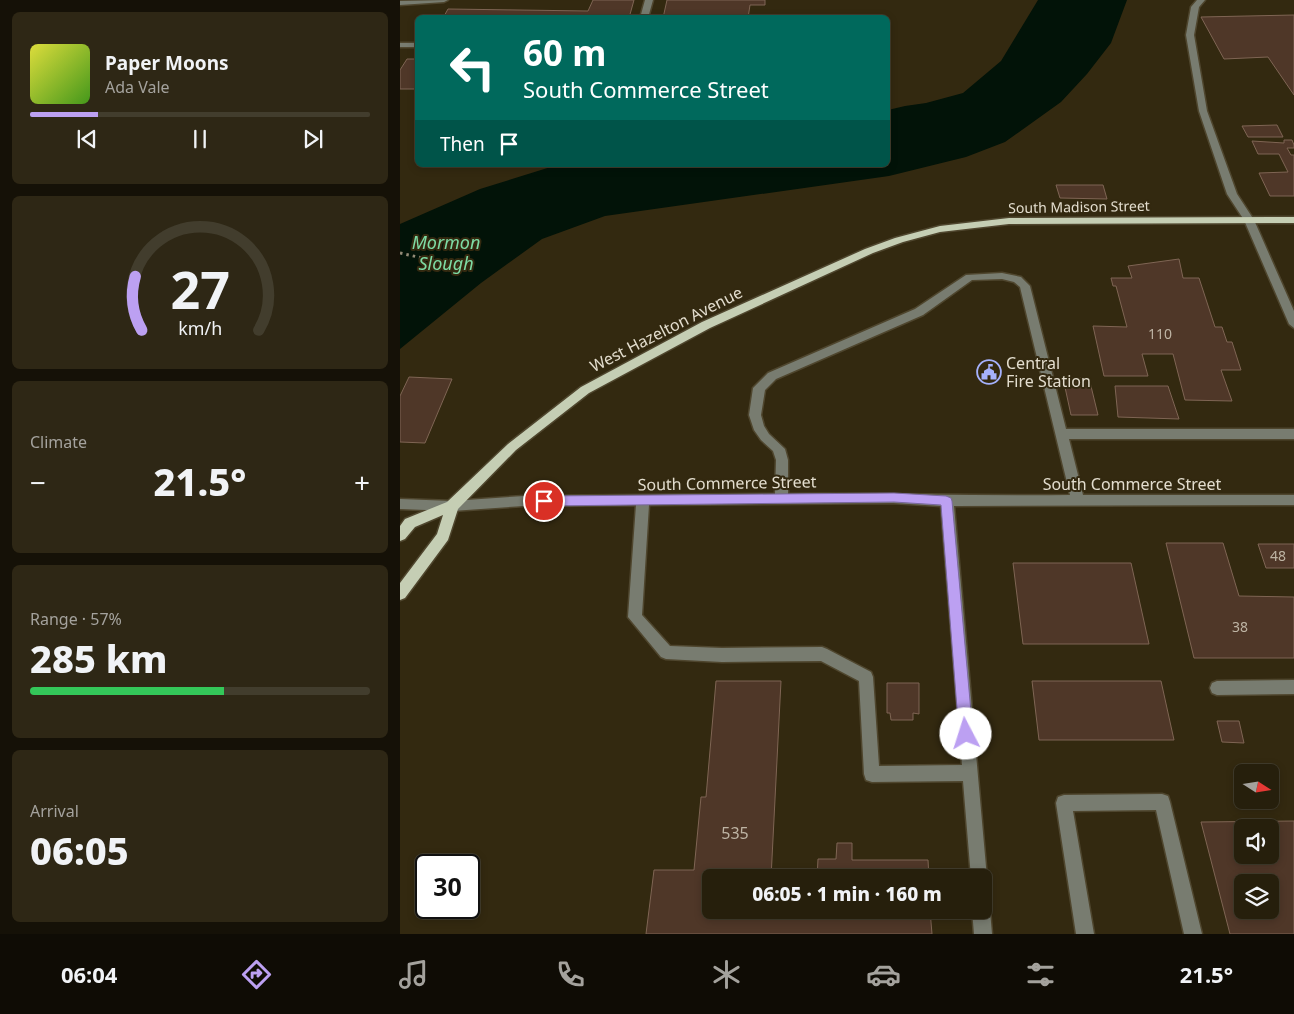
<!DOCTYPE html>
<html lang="en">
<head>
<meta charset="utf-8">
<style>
  body { margin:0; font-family:"Noto Sans",sans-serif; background:#2e2715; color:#f1f3f6; height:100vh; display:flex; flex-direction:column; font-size:19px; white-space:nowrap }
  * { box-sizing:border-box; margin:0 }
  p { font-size:16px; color:#a4a29d }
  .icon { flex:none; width:28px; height:28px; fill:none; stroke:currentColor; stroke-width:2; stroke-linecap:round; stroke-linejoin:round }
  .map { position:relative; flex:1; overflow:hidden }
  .details { display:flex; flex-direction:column; gap:12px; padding:12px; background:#151107; width:400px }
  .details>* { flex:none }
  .top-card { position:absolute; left:15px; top:15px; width:475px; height:152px; border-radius:8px; box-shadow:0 2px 8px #0003,0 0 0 1px #423d2d; background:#00695c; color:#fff; overflow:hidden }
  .needle { width:32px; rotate:102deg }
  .tools { position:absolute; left:834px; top:764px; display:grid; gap:10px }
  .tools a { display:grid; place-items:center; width:45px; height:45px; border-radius:8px; background:#261f0c; box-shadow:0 2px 8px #0003,0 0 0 1px #423d2d; font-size:25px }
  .speed { position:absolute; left:15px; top:854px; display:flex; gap:10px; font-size:25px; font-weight:700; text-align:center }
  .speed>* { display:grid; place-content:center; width:65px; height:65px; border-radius:50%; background:#261f0c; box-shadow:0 2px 8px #0003,0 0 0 1px #423d2d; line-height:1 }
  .speed .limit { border:2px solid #111; border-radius:8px; background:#fff; color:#111 }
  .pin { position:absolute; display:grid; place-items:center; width:42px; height:42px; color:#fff; margin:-21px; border:2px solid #fff; border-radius:50%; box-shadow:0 1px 5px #0007 }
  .me { position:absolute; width:55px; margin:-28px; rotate:355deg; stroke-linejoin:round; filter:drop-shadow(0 0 4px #0008) }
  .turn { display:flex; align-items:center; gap:18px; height:105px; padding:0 25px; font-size:22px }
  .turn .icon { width:65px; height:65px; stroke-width:2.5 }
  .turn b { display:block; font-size:35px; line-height:42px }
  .then { display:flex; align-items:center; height:48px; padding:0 25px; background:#0003; gap:10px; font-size:19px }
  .big { font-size:38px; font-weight:800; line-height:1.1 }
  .details .card { flex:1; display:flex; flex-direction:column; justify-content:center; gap:8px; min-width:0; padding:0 18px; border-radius:8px; background:#2e2715 }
  .details .dial { align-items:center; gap:0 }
  .dial svg { height:130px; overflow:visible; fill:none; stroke:#423d2d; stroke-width:7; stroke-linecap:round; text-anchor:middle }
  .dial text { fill:#f1f3f6; stroke:none }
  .song { display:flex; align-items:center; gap:15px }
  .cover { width:60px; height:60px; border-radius:8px; background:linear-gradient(135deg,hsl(60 70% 55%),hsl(100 70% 35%)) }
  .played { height:5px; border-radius:2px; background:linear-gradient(90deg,#bca0f2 20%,#423d2d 20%) }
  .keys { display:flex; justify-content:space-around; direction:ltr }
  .heat { display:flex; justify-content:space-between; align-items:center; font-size:28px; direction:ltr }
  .charge { height:8px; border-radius:4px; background:linear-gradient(90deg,#34c759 57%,#423d2d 0) }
  .trip { position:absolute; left:302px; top:869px; width:290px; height:50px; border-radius:8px; background:#261f0c; box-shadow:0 2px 8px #0003,0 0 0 1px #423d2d; font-weight:800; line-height:50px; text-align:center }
  .menu { display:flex; height:80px; justify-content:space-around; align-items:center; background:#0f0c05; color:#a4a29d }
  .menu .icon { width:35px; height:35px }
  .menu .current { color:#bca0f2 }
  .menu b { font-size:22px; color:#f1f3f6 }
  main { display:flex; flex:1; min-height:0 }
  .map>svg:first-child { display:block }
</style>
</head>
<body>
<main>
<section class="details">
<div class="card">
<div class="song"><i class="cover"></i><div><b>Paper Moons</b><p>Ada Vale</p></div></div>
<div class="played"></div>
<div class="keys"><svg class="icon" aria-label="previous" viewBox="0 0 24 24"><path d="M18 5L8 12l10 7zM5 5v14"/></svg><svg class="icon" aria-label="pause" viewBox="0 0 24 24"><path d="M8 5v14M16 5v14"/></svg><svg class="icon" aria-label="next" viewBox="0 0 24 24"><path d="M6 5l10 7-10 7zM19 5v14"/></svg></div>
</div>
<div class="card dial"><svg viewBox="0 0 100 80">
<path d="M14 69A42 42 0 1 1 86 69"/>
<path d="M14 69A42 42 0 0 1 10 36" stroke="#bca0f2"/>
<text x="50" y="56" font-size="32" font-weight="700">27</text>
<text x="50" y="72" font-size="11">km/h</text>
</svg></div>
<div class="card"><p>Climate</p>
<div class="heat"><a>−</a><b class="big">21.5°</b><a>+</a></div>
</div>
<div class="card"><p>Range · 57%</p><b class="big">285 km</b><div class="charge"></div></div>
<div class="card"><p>Arrival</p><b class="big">06:05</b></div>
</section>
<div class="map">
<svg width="894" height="934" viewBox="0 0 894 934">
  <rect width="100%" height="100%" fill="#332910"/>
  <!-- water -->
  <path fill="#021308" d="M638 0H727L711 43 687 74 661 102 605 142 566 157 489 176 205 216 142 239 81 283 0 349V224L80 189 157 165H488V110L505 106 526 103 563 93 601 61Z"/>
  <!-- building -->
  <path fill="#4f3728" stroke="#7f6554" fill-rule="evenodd" d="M193 0H234L229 18H43L48 9 188 11Z
    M267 0H365V5H350L348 18H263Z
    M894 15V95L868 57 824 59 801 17Z
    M7 59H18V89H0V70Z
    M877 125 883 137H848L842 126Z
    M884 140H892L894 145V148H887L891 155H894V196H870L859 173 888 172 879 154H858L852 141 884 143Z
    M656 185H703L707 199 660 198Z
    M779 259 783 278H799L815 327H822L827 342H832L841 370H821L832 401 785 400 773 354H742L748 376H704L693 326 727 327 716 286H713L711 278H732L728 266Z
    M9 377 52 379 25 443 0 442V396Z
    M663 378H689L698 415H671Z
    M715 386H768L779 419 718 417Z
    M766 543H823L839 596 894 597V658H794Z
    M858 544H894V568H866Z
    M613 563H731L749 644H623Z
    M316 681H381L371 878H311V910H530L532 934H246L254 870H294L301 797H306Z
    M632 681H761L774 740H639Z
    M487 683H519V714L513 713V720H491L490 713H487Z
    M817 721H839L844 743 822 742Z
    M894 821V934H830L801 822ZM842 828H870V855H842ZM842 882H870V910H842Z
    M437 843H452V860H528L529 878H417L418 859H436Z"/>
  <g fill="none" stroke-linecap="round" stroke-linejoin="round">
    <!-- minor casing -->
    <g stroke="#4f462e" stroke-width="3">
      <path id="minor" d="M48 0 44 2 0 5V1Z
        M245 0H253L248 18H240Z
        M797 0H805L799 7 794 35 807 111 837 194 854 220 894 311V328L889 324 844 220 827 194 799 111 786 35 791 7Z
        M0 43H18V47H0Z
        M602 273 621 277 630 286 666 429H894V439H669L683 495H894V505L554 506 587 878 584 884V878H571L563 781 472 782 466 780 464 774 459 681 421 661 322 662 266 659 261 657 228 617 236 505 124 506 52 511 0 509V499L52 501 124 496 375 494 376 460 373 451 361 440 354 430 349 415 353 388 368 373 515 309 566 275ZM602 279 614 282 620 287 670 495C576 496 482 493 388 494V460L385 449 369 434 364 426 361 415 365 390 376 379 523 315 572 280ZM493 503 541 506 562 765 479 766 473 677 471 672 427 649 422 647 322 648 270 646 242 615 249 505Z
        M894 680V694L817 695 812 693 810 688 812 683 817 681Z
        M762 794 768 796 770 802 802 934H784L756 810 673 811 694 934H676L656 803 658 797 664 795Z
        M584 903 587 904 590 910 592 934H574L572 910H584Z"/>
    </g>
    <!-- major casing -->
    <g stroke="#4f462e" stroke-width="3">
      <path id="major" d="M894 217V223L609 224 540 232 503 242 473 253 310 328 189 393 116 450 58 509 48 540 5 598 0 600V583L37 534 43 515 15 527 5 539 0 541V526L5 519 47 502 108 444 181 387 302 322 465 249 495 238 540 226 609 218Z"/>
    </g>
    <!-- path -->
    <path stroke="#938b77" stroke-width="3" stroke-dasharray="2.5 4" stroke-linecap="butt" d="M0 253 67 268"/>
    <!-- minor -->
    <use href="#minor" fill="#787c70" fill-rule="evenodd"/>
    <!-- major -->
    <use href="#major" fill="#c5ceb4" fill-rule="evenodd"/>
  </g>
  <!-- route -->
  <path fill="#bca0f2" stroke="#7a689d" d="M494 493 546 496 551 498 552 501 573 734 571 739 566 741 561 739 559 734 541 505 494 502 144 506 140 504 138 501 140 498 144 496Z"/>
  <!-- icons -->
  <defs>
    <g id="civic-ring" transform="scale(1.25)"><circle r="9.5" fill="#332910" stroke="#a5b1fc" stroke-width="1.5"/><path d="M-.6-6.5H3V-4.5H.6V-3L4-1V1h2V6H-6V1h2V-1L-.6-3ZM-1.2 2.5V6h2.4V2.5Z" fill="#a5b1fc"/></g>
  </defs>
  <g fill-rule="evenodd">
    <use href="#civic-ring" x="589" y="372"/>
  </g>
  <g text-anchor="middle" stroke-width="4" stroke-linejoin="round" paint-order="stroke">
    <!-- far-street labels -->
    <g font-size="14" fill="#e3ddce" stroke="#332910">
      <text transform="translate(679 207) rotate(-1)" y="5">South Madison Street</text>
    </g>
    <!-- number labels -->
    <g font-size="14" fill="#beb4a4">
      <text x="760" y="339">110</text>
      <text x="878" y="561">48</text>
      <text x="840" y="632">38</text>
    </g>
    <!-- street labels -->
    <g font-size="16" fill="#e3ddce" stroke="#332910">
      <text transform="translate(266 329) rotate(-27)" y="6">West Hazelton Avenue</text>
      <text transform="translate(327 483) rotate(-1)" y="6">South Commerce Street</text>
      <text x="732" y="490">South Commerce Street</text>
    </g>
    <!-- poi labels -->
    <g font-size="16" fill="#e3ddce" stroke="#332910" text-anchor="start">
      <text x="606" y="369">Central<tspan x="606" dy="18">Fire Station</tspan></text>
    </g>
    <!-- near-number labels -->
    <g font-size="16" fill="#beb4a4">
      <text x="335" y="839">535</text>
    </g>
    <!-- water labels -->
    <g font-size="18" font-style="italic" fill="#7edca5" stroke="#332910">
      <text x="46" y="249">Mormon<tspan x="46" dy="21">Slough</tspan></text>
    </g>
  </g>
</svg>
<div class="tools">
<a><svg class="needle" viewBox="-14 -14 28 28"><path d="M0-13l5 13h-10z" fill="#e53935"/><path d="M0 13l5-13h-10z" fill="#a4a29d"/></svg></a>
<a><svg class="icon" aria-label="sound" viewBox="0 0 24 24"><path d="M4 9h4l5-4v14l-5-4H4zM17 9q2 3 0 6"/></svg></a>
<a><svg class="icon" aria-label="layers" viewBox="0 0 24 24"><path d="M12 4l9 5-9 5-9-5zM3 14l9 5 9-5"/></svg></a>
</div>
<div class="speed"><div class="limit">30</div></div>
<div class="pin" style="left:144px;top:501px;background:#d93025"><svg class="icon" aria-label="arrive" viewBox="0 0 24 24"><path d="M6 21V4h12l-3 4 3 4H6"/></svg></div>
<svg class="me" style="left:566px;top:734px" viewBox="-20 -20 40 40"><circle r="19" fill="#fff"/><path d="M0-13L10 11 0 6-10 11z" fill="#bca0f2"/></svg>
<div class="trip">06:05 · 1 min · 160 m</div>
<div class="top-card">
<div class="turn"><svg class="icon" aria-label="left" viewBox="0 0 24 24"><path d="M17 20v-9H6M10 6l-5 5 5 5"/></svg><div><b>60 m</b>South Commerce Street</div></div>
<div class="then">Then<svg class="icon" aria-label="arrive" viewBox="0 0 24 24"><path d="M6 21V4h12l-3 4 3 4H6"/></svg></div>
</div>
</div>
</main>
<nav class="menu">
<b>06:04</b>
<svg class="icon current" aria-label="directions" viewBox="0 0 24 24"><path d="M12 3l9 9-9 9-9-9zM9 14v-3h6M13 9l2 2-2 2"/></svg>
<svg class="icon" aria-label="music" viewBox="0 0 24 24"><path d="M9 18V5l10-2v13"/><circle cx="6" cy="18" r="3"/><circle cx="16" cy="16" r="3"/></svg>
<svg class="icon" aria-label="phone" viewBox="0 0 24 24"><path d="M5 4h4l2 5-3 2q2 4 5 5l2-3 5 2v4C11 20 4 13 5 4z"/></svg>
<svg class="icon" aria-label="climate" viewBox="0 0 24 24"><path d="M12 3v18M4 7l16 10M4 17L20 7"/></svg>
<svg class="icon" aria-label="car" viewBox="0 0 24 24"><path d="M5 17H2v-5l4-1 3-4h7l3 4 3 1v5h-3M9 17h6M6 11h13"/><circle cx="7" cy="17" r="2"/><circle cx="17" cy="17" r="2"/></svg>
<svg class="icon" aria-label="filters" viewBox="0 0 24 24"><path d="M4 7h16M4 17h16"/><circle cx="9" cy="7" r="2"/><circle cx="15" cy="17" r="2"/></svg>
<b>21.5°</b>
</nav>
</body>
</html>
